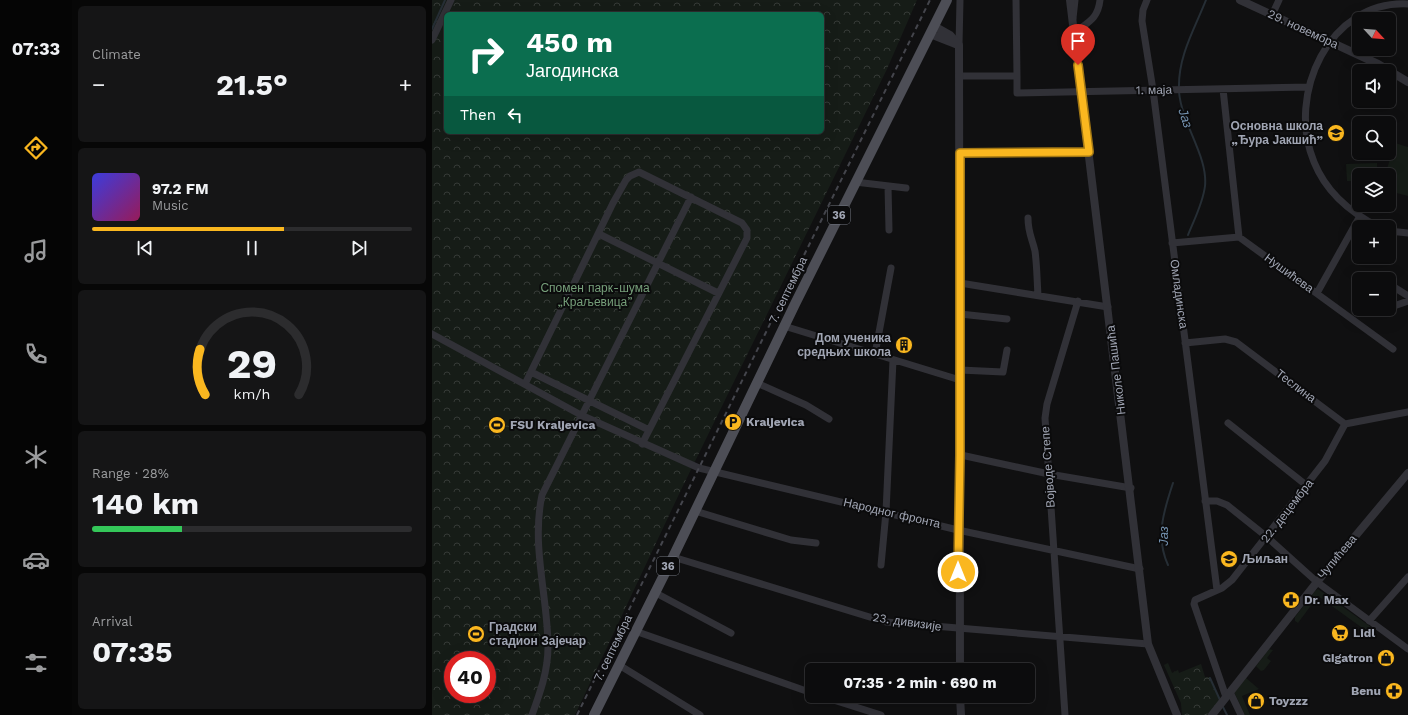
<!DOCTYPE html>
<html lang="en">
<head>
<meta charset="utf-8">
<style>
  body { margin:0; font-family:"Work Sans",sans-serif; background:#151516; color:#f1f3f6; height:100vh; display:flex; flex-direction:column; font-size:15px; white-space:nowrap }
  * { box-sizing:border-box; margin:0 }
  p { font-size:13px; color:#9a9b9d }
  .icon { flex:none; width:22px; height:22px; fill:none; stroke:currentColor; stroke-width:2; stroke-linecap:round; stroke-linejoin:round }
  .map { position:relative; flex:1; overflow:hidden }
  .details { display:flex; flex-direction:column; gap:6px; padding:6px; background:#070707; width:360px }
  .details>* { flex:none }
  .top-card { position:absolute; left:12px; top:12px; width:380px; height:122px; border-radius:6px; box-shadow:0 4px 16px #0002,0 0 0 1px #2c2c2e; background:#0b6e4f; color:#fff; overflow:hidden }
  .needle { width:26px; rotate:116deg }
  .buttons { position:absolute; left:920px; top:12px; display:grid; gap:8px }
  .buttons a { display:grid; place-items:center; width:44px; height:44px; border-radius:6px; background:#0c0c0d; box-shadow:0 4px 16px #0002,0 0 0 1px #2c2c2e; font-size:20px }
  .speed { position:absolute; left:12px; top:651px; display:flex; gap:8px; font-size:20px; font-weight:700; text-align:center }
  .speed>* { display:grid; place-content:center; width:52px; height:52px; border-radius:50%; background:#0c0c0d; box-shadow:0 4px 16px #0002,0 0 0 1px #2c2c2e; line-height:1 }
  .speed .limit { border:6px solid #d22; background:#fff; color:#111 }
  .pin { position:absolute; display:grid; place-items:center; width:34px; height:34px; color:#fff; margin:-41px -17px; border-radius:50% 50% 50% 0; rotate:-45deg; box-shadow:0 0 4px #0007 }
  .pin .icon { rotate:45deg }
  .me { position:absolute; width:44px; margin:-22px; rotate:0deg; stroke-linejoin:round; filter:drop-shadow(0 0 3px #0008) }
  .turn { display:flex; align-items:center; gap:14px; height:84px; padding:0 16px; font-size:18px }
  .turn .icon { width:52px; height:52px; stroke-width:2.5 }
  .turn b { display:block; font-size:28px; line-height:34px }
  .then { display:flex; align-items:center; height:38px; padding:0 16px; background:#0003; gap:8px; font-size:15px }
  .big { font-size:30px; font-weight:700; line-height:1.1 }
  .details .tile { flex:1; display:flex; flex-direction:column; justify-content:center; gap:6px; min-width:0; padding:0 14px; border-radius:6px; background:#151516 }
  .details .dial { align-items:center; gap:0 }
  .dial svg { height:104px; overflow:visible; fill:none; stroke:#2c2c2e; stroke-width:7; stroke-linecap:round; text-anchor:middle }
  .dial text { fill:#f1f3f6; stroke:none }
  .song { display:flex; align-items:center; gap:12px }
  .cover { width:48px; height:48px; border-radius:6px; background:linear-gradient(135deg,hsl(240 70% 55%),hsl(330 70% 35%)) }
  .played { height:4px; border-radius:2px; background:linear-gradient(90deg,#fab71f 60%,#2c2c2e 60%) }
  .keys { display:flex; justify-content:space-around; direction:ltr }
  .heat { display:flex; justify-content:space-between; align-items:center; font-size:22px; direction:ltr }
  .charge { height:6px; border-radius:3px; background:linear-gradient(90deg,#34c759 28%,#2c2c2e 0) }
  .trip { position:absolute; left:373px; top:663px; width:230px; height:40px; border-radius:6px; background:#0c0c0d; box-shadow:0 4px 16px #0002,0 0 0 1px #2c2c2e; font-weight:700; line-height:40px; text-align:center }
  main { display:flex; flex:1; min-height:0 }
  .dock { display:flex; flex-direction:column; width:72px; justify-content:space-around; align-items:center; background:#050505; color:#9a9b9d }
  .dock .icon { width:28px; height:28px }
  .dock .active { color:#fab71f }
  .dock b { font-size:18px; color:#f1f3f6 }
  .map>svg:first-child { display:block }
</style>
</head>
<body>
<main>
<nav class="dock">
<b>07:33</b>
<svg class="icon active" aria-label="directions" viewBox="0 0 24 24"><path d="M12 3l9 9-9 9-9-9zM9 14v-3h6M13 9l2 2-2 2"/></svg>
<svg class="icon" aria-label="music" viewBox="0 0 24 24"><path d="M9 18V5l10-2v13"/><circle cx="6" cy="18" r="3"/><circle cx="16" cy="16" r="3"/></svg>
<svg class="icon" aria-label="phone" viewBox="0 0 24 24"><path d="M5 4h4l2 5-3 2q2 4 5 5l2-3 5 2v4C11 20 4 13 5 4z"/></svg>
<svg class="icon" aria-label="climate" viewBox="0 0 24 24"><path d="M12 3v18M4 7l16 10M4 17L20 7"/></svg>
<svg class="icon" aria-label="car" viewBox="0 0 24 24"><path d="M5 17H2v-5l4-1 3-4h7l3 4 3 1v5h-3M9 17h6M6 11h13"/><circle cx="7" cy="17" r="2"/><circle cx="17" cy="17" r="2"/></svg>
<svg class="icon" aria-label="filters" viewBox="0 0 24 24"><path d="M4 7h16M4 17h16"/><circle cx="9" cy="7" r="2"/><circle cx="15" cy="17" r="2"/></svg>
</nav>
<section class="details">
<div class="tile"><p>Climate</p>
<div class="heat"><a>−</a><b class="big">21.5°</b><a>+</a></div>
</div>
<div class="tile">
<div class="song"><i class="cover"></i><div><b>97.2 FM</b><p>Music</p></div></div>
<div class="played"></div>
<div class="keys"><svg class="icon" aria-label="previous" viewBox="0 0 24 24"><path d="M18 5L8 12l10 7zM5 5v14"/></svg><svg class="icon" aria-label="pause" viewBox="0 0 24 24"><path d="M8 5v14M16 5v14"/></svg><svg class="icon" aria-label="next" viewBox="0 0 24 24"><path d="M6 5l10 7-10 7zM19 5v14"/></svg></div>
</div>
<div class="tile dial"><svg viewBox="0 0 100 80">
<path d="M14 69A42 42 0 1 1 86 69"/>
<path d="M14 69A42 42 0 0 1 10 34" stroke="#fab71f"/>
<text x="50" y="56" font-size="32" font-weight="700">29</text>
<text x="50" y="72" font-size="11">km/h</text>
</svg></div>
<div class="tile"><p>Range · 28%</p><b class="big">140 km</b><div class="charge"></div></div>
<div class="tile"><p>Arrival</p><b class="big">07:35</b></div>
</section>
<div class="map">
<svg width="976" height="715" viewBox="0 0 976 715">
  <defs>
    <pattern id="forest-crowns" width="20" height="18" patternUnits="userSpaceOnUse"><rect width="20" height="18" fill="#161c17"/><path d="M2 6a3 3 0 1 1 6 0M12 15a3 3 0 1 1 6 0" fill="none" stroke="#353a36"/></pattern>
  </defs>
  <rect width="100%" height="100%" fill="#101011"/>
  <!-- grass -->
  <path fill="#161c17" d="M963 143 976 147V196L957 191V175H953Z
    M945 163V175H927V181H915L914 164Z
    M886 589 943 630 940 635 886 596 866 623 863 621V617L883 591Z
    M837 649 841 650 835 658 839 661 832 670 829 671 824 666Z
    M814 678 827 689 810 696 818 715H813L802 692Z"/>
  <!-- forest -->
  <path fill="url(#forest-crowns)" fill-rule="evenodd" d="M0 0H485L455 69 248 492 143 715H0ZM14 14H390V132H14ZM21 660H55V694H21Z
    M736 663 740 673 746 670 747 673 769 664 773 677H777L788 699 785 705 775 715H750L749 703 732 665Z"/>
  <g fill="none" stroke-linecap="round" stroke-linejoin="round">
    <!-- stream -->
    <path stroke="#262e35" stroke-width="2" d="M0 29 13 0
      M747 88C746 56 763 28 774 0
      M747 92C750 125 776 156 773 186 771 203 762 220 756 235
      M736 565C723 537 732 510 741 483
      M778 678 788 700
      M791 707 795 715"/>
    <!-- minor -->
    <path stroke="#313137" stroke-width="7" d="M715 0 711 10 710 21 721 90 785 590
      M840 15 847 0
      M641 18 643 0
      M642 33C656 22 666 19 668 0
      M0 40 19 0
      M527 45 528 0
      M527 76H585L584 0
      M585 76V93L876 87
      M791 89 807 237
      M423 182 474 188
      M456 186 457 230
      M596 218C596 233 600 238 603 251 605 266 605 281 606 295
      M947 227C919 213 894 192 882 162 854 95 897 0 976 4
      M957 231 976 233
      M167 234 286 293
      M740 243 807 237 961 349
      M528 283 676 307
      M957 284 976 296
      M885 293 928 216
      M957 303 962 306 976 301
      M528 314 575 319
      M352 326 528 380
      M0 334 149 415 267 468 526 530 708 569
      M753 343 793 339 804 342 913 424 976 412
      M443 354 459 268
      M528 370 571 372 575 350
      M99 372 217 430
      M325 383 374 405 397 419
      M93 384 181 203 194 180 198 176 207 172 310 223 315 230V238L210 444
      M796 423 874 485
      M529 455 617 474 699 488
      M773 501H785L795 505 835 537 885 582 976 649
      M263 511 359 540 384 543
      M241 557 454 622 716 644
      M449 565 454 512 461 360
      M222 592 299 633
      M937 621 976 577
      M203 631 380 693
      M187 665 268 715
      M798 692 809 715
      M389 696 449 715
      M794 697 762 604 763 600 790 588 800 580 893 461 913 424
      M100 715C108 693 116 671 116 647 116 597 99 546 110 495L259 197
      M633 715 613 418 615 404 646 301"/>
    <!-- tertiary -->
    <path stroke="#313137" stroke-width="8" d="M638 0 716 644 745 715
      M808 0 946 64 976 82
      M502 26 518 35 527 45 528 670
      M498 34 526 45
      M528 153 657 152
      M528 696 529 715
      M780 715 885 582 976 473"/>
    <!-- primary -->
    <path stroke="#4d4e56" stroke-width="10" d="M162 715 241 557 363 304 515 0"/>
    <!-- rail -->
    <path stroke="#44454c" stroke-width="2" stroke-dasharray="5 4" stroke-linecap="butt" d="M145 715 498 0"/>
  </g>
  <g fill="none" stroke-linecap="round" stroke-linejoin="round">
    <!-- route casing -->
    <g stroke="#a27714" stroke-width="10">
      <path id="route" d="M526 572 528 455V153L657 152 646 65"/>
    </g>
    <!-- route -->
    <use href="#route" stroke="#fab71f" stroke-width="7"/>
  </g>
  <!-- icons -->
  <defs>
    <g id="school-disc" transform="scale(0.9)"><circle r="9.5" fill="#fab71f" stroke="#0b0b0c"/><path d="M0-5L7-2L0 1L-7-2ZM-4 1L0 2.5L4 1V4Q0 6-4 4Z" fill="#111"/></g>
    <g id="building-disc" transform="scale(0.9)"><circle r="9.5" fill="#fab71f" stroke="#0b0b0c"/><path d="M-4-6H4V6H1V3H-1V6H-4ZM-2.5-4.3h1.7v1.8h-1.7ZM.8-4.3h1.7v1.8H.8ZM-2.5-1h1.7V.8h-1.7ZM.8-1h1.7V.8H.8Z" fill="#111"/></g>
    <g id="parking-disc" transform="scale(0.9)"><circle r="9.5" fill="#fab71f" stroke="#0b0b0c"/><path d="M-3.5-5.5H1a3.5 3.5 0 0 1 0 7H-1V5.5H-3.5ZM-1-3.4V-.6H.8a1.4 1.4 0 0 0 0-2.8Z" fill="#111"/></g>
    <g id="stadium-disc" transform="scale(0.9)"><circle r="9.5" fill="#fab71f" stroke="#0b0b0c"/><path d="M0-5a6.5 5 0 1 0 0 10a6.5 5 0 1 0 0-10ZM-3.5-1.8h7v3.6h-7Z" fill="#111"/></g>
    <g id="pharmacy-disc" transform="scale(0.9)"><circle r="9.5" fill="#fab71f" stroke="#0b0b0c"/><path d="M-2-6h4v4h4v4h-4v4h-4v-4h-4v-4h4Z" fill="#111"/></g>
    <g id="supermarket-disc" transform="scale(0.9)"><circle r="9.5" fill="#fab71f" stroke="#0b0b0c"/><path d="M-6-5.5h2.5l.6 2H6L4.5 2H-2.5L-4.4-4H-6ZM-1.5 3.2a1.3 1.3 0 1 0 .1 0ZM3 3.2a1.3 1.3 0 1 0 .1 0Z" fill="#111"/></g>
    <g id="shop-disc" transform="scale(0.9)"><circle r="9.5" fill="#fab71f" stroke="#0b0b0c"/><path d="M-5-2.5h2.3a2.7 3.5 0 0 1 5.4 0H5L5.5 6h-11ZM-1.5-2.5h3a1.5 2.3 0 0 0-3 0Z" fill="#111"/></g>
  </defs>
  <g fill-rule="evenodd">
    <use href="#school-disc" x="904" y="133"/>
    <use href="#building-disc" x="472" y="345"/>
    <use href="#parking-disc" x="301" y="422"/>
    <use href="#stadium-disc" x="65" y="425"/>
    <use href="#school-disc" x="797" y="559"/>
    <use href="#pharmacy-disc" x="859" y="600"/>
    <use href="#supermarket-disc" x="908" y="633"/>
    <use href="#stadium-disc" x="44" y="634"/>
    <use href="#shop-disc" x="954" y="658"/>
    <use href="#pharmacy-disc" x="962" y="691"/>
    <use href="#shop-disc" x="824" y="701"/>
  </g>
  <g text-anchor="middle" stroke-width="4" stroke-linejoin="round" paint-order="stroke">
    <!-- shield labels -->
    <g fill="#0b0b0c" stroke="#737781" stroke-width="1">
      <rect x="396" y="206" width="22" height="18" rx="3"/>
      <rect x="225" y="557" width="22" height="18" rx="3"/>
    </g>
    <g font-size="11" font-weight="bold" fill="#a0a5b3">
      <text x="407" y="219">36</text>
      <text x="236" y="570">36</text>
    </g>
    <!-- street labels -->
    <g font-size="12" fill="#a0a5b3" stroke="#0b0b0c">
      <text transform="translate(871 29) rotate(25)" y="4">29. новембра</text>
      <text transform="translate(722 90) rotate(-1)" y="4">1. маја</text>
      <text transform="translate(857 273) rotate(36)" y="4">Нушићева</text>
      <text transform="translate(356 290) rotate(-64)" y="4">7. септембра</text>
      <text transform="translate(747 294) rotate(82)" y="4">Омладинска</text>
      <text transform="translate(684 370) rotate(-97)" y="4">Николе Пашића</text>
      <text transform="translate(864 386) rotate(37)" y="4">Теслина</text>
      <text transform="translate(616 467) rotate(-94)" y="4">Војводе Степе</text>
      <text transform="translate(855 511) rotate(-52)" y="4">22. децембра</text>
      <text transform="translate(460 513) rotate(13)" y="4">Народног фронта</text>
      <text transform="translate(905 557) rotate(-50)" y="4">Чупићева</text>
      <text transform="translate(475 622) rotate(8)" y="4">23. дивизије</text>
      <text transform="translate(181 648) rotate(-64)" y="4">7. септембра</text>
    </g>
    <!-- poi labels -->
    <g font-size="12" font-weight="bold" fill="#a0a5b3" stroke="#0b0b0c" text-anchor="start">
      <text x="891" y="130" text-anchor="end">Основна школа<tspan x="891" dy="14">„Ђура Јакшић”</tspan></text>
      <text x="459" y="342" text-anchor="end">Дом ученика<tspan x="459" dy="14">средњих школа</tspan></text>
      <text x="314" y="426">Kraljevica</text>
      <text x="78" y="429">FSU Kraljevica</text>
      <text x="810" y="563">Љиљан</text>
      <text x="872" y="604">Dr. Max</text>
      <text x="57" y="631">Градски<tspan x="57" dy="14">стадион Зајечар</tspan></text>
      <text x="921" y="637">Lidl</text>
      <text x="941" y="662" text-anchor="end">Gigatron</text>
      <text x="949" y="695" text-anchor="end">Benu</text>
      <text x="837" y="705">Toyzzz</text>
    </g>
    <!-- park labels -->
    <g font-size="12" fill="#769f7a" stroke="#0b0b0c">
      <text x="163" y="292">Спомен парк-шума<tspan x="163" dy="14">„Краљевица”</tspan></text>
    </g>
    <!-- water labels -->
    <g font-size="13" font-style="italic" fill="#7593b1" stroke="#0b0b0c">
      <text transform="translate(754 118) rotate(72)" y="5">Јаз</text>
      <text transform="translate(731 536) rotate(-90)" y="5">Јаз</text>
    </g>
  </g>
</svg>
<div class="buttons">
<a><svg class="needle" viewBox="-14 -14 28 28"><path d="M0-13l5 13h-10z" fill="#e53935"/><path d="M0 13l5-13h-10z" fill="#9a9b9d"/></svg></a>
<a><svg class="icon" aria-label="sound" viewBox="0 0 24 24"><path d="M4 9h4l5-4v14l-5-4H4zM17 9q2 3 0 6"/></svg></a>
<a><svg class="icon" aria-label="search" viewBox="0 0 24 24"><circle cx="10" cy="10" r="6"/><path d="M15 15l6 6"/></svg></a>
<a><svg class="icon" aria-label="layers" viewBox="0 0 24 24"><path d="M12 4l9 5-9 5-9-5zM3 14l9 5 9-5"/></svg></a>
<a>+</a>
<a>−</a>
</div>
<div class="speed"><div class="limit">40</div></div>
<div class="pin" style="left:646px;top:65px;background:#d93025"><svg class="icon" aria-label="arrive" viewBox="0 0 24 24"><path d="M6 21V4h12l-3 4 3 4H6"/></svg></div>
<svg class="me" style="left:526px;top:572px" viewBox="-20 -20 40 40"><circle r="17" fill="#fab71f" stroke="#fff" stroke-width="3"/><path d="M0-11L8 9 0 5-8 9z" fill="#fff"/></svg>
<div class="trip">07:35 · 2 min · 690 m</div>
<div class="top-card">
<div class="turn"><svg class="icon" aria-label="right" viewBox="0 0 24 24"><path d="M7 20v-9h11M14 6l5 5-5 5"/></svg><div><b>450 m</b>Јагодинска</div></div>
<div class="then">Then<svg class="icon" aria-label="left" viewBox="0 0 24 24"><path d="M17 20v-9H6M10 6l-5 5 5 5"/></svg></div>
</div>
</div>
</main>
</body>
</html>
